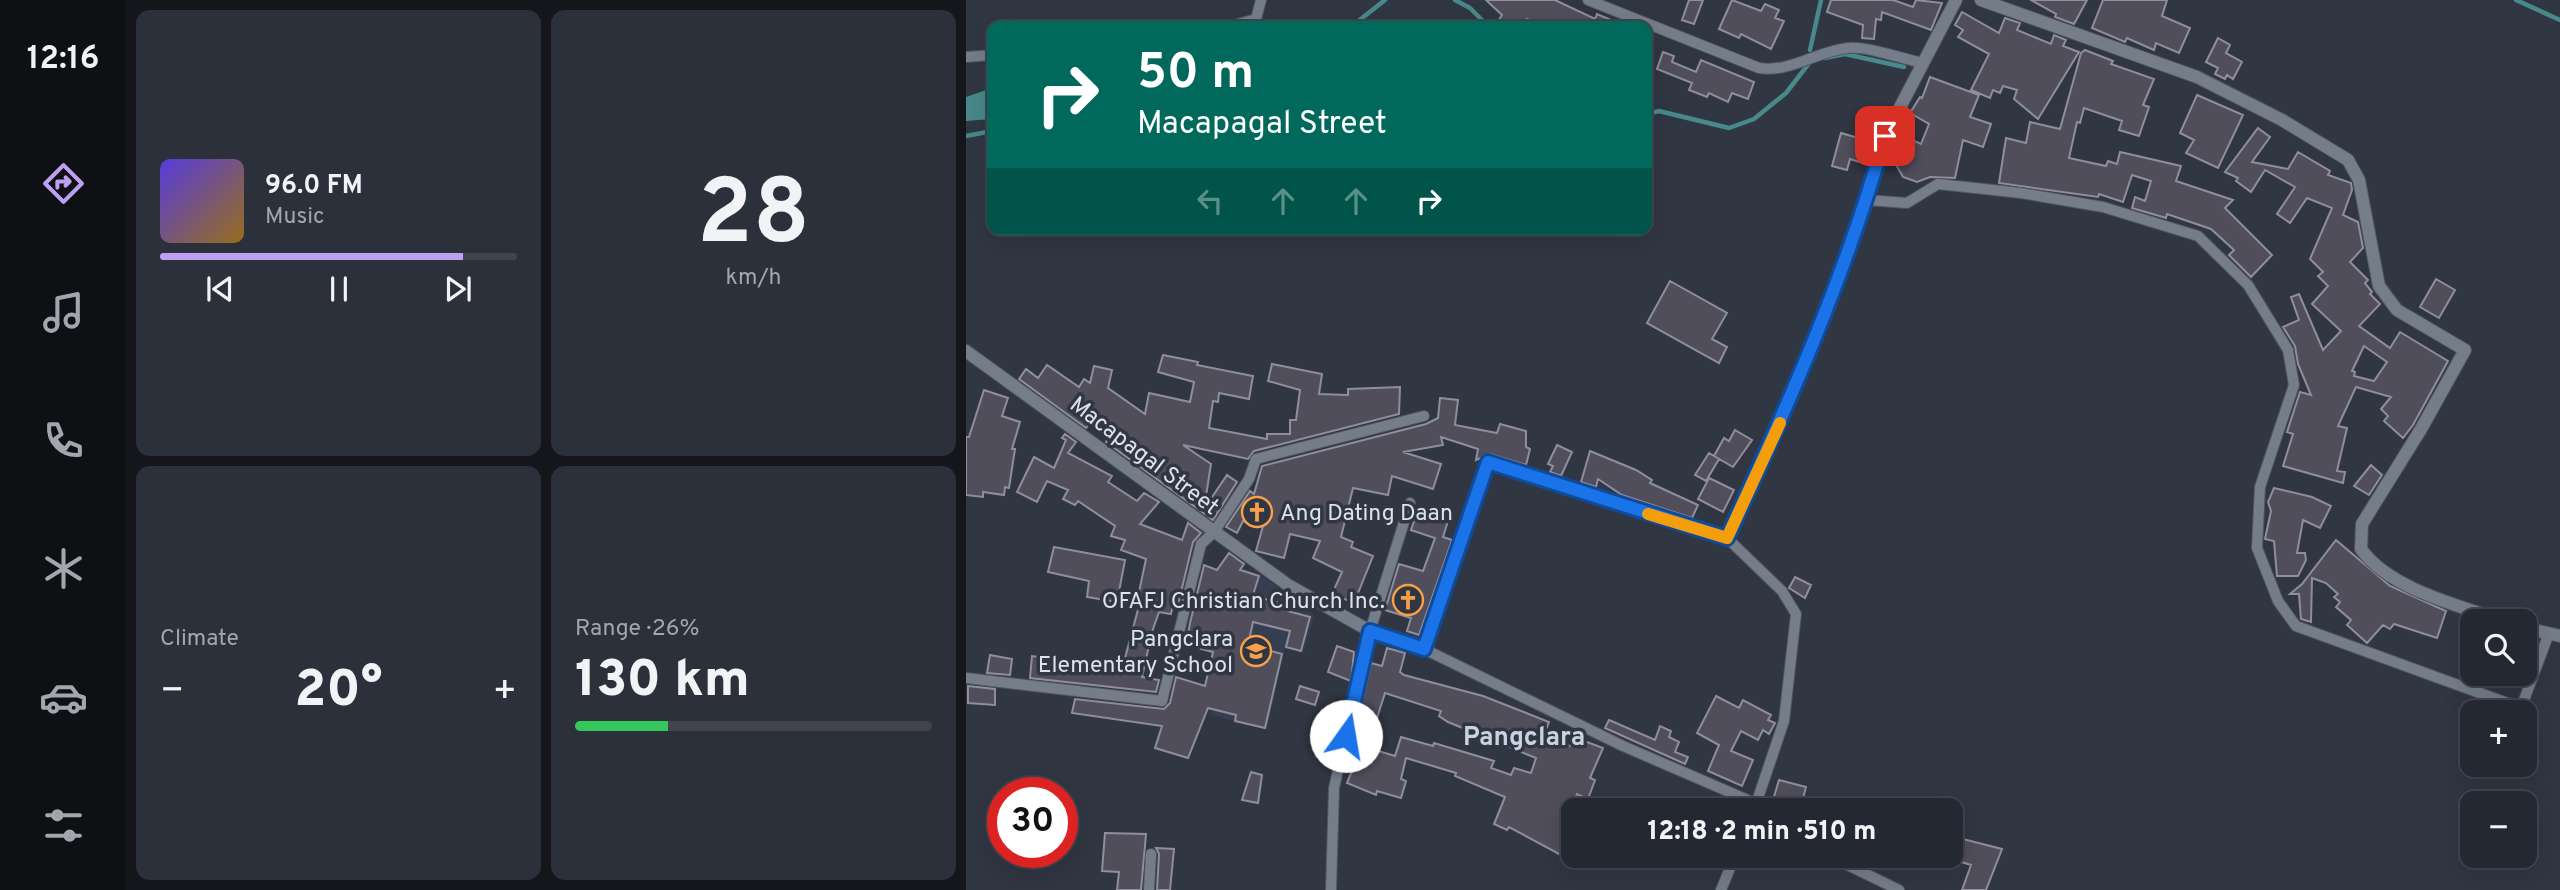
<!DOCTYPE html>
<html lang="en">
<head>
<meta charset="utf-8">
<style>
  body { margin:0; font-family:Overpass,sans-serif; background:#2c303a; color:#f1f3f6; height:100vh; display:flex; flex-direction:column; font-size:26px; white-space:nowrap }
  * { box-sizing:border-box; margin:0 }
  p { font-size:23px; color:#a3a6ac }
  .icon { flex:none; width:38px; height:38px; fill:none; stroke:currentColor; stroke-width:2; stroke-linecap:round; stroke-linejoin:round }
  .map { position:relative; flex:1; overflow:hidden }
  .panel { display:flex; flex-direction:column; gap:10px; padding:10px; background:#14161c; width:840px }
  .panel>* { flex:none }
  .banner { position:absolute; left:21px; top:21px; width:665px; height:214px; border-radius:14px; box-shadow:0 7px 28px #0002,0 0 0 2px #41444d; background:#00695c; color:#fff; overflow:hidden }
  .buttons { position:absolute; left:1494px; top:609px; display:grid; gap:14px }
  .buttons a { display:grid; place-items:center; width:77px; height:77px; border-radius:14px; background:#242832; box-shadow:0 7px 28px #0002,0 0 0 2px #41444d; font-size:35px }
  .speed { position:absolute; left:21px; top:777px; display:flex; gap:14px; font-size:35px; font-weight:700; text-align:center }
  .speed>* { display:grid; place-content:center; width:91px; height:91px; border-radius:50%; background:#242832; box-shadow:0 7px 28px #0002,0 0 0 2px #41444d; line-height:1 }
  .speed .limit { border:10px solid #d22; background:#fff; color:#111 }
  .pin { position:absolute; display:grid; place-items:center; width:60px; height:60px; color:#fff; margin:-30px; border-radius:14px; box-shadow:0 4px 10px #0006 }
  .me { position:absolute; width:77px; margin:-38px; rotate:13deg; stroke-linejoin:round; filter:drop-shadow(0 0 5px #0008) }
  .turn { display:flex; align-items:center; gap:24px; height:147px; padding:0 35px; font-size:32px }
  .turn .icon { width:91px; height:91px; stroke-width:2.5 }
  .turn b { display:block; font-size:49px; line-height:60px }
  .lanes { display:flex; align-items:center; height:66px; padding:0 35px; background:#0003; justify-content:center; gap:35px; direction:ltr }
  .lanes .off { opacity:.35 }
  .big { font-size:52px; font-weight:800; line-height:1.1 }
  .panel .tile { flex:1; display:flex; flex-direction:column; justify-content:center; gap:10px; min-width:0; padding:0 24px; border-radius:14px; background:#2c303a }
  .panel .dial { align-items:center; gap:0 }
  .dial b { font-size:91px; line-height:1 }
  .song { display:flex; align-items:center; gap:21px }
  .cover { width:84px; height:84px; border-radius:10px; background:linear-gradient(135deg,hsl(250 70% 55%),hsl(40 70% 35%)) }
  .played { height:7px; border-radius:4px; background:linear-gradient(90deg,#bca0f2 85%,#41444d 85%) }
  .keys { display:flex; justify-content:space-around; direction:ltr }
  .heat { display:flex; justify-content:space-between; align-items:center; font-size:38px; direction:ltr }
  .charge { height:10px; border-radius:5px; background:linear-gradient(90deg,#34c759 26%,#41444d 0) }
  .panel .tiles { flex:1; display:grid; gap:10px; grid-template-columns:repeat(2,1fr) }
  .trip { position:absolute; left:595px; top:798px; width:402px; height:70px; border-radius:14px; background:#242832; box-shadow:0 7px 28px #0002,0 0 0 2px #41444d; font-weight:800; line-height:70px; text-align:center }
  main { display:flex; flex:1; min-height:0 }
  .menu { display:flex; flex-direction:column; width:126px; justify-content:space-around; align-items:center; background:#0e1014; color:#a3a6ac }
  .menu .icon { width:49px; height:49px }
  .menu .current { color:#bca0f2 }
  .menu b { font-size:32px; color:#f1f3f6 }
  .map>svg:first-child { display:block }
</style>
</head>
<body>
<main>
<nav class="menu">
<b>12:16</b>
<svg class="icon current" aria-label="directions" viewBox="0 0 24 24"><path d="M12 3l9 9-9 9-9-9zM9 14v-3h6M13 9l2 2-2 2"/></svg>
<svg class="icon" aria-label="music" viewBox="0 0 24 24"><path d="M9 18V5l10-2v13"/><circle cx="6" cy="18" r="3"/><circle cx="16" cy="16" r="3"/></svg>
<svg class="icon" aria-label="phone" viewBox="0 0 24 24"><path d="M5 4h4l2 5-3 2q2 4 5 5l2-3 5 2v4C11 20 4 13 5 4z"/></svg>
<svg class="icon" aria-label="climate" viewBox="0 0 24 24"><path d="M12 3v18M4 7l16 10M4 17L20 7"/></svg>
<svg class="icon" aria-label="car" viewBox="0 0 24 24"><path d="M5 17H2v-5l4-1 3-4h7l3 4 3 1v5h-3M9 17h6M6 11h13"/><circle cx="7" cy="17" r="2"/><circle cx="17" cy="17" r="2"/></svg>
<svg class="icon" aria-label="filters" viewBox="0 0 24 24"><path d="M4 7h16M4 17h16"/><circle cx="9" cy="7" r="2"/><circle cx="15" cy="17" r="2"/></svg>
</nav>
<section class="panel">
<div class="tiles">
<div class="tile">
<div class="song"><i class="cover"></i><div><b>96.0 FM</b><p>Music</p></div></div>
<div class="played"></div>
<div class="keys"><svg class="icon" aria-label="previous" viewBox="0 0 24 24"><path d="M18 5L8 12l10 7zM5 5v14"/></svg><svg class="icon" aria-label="pause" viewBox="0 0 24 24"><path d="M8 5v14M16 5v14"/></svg><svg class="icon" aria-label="next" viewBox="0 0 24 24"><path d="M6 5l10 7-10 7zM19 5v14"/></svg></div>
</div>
<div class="tile dial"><b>28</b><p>km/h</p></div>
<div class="tile"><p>Climate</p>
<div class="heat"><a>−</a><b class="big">20°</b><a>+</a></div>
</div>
<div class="tile"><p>Range · 26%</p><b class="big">130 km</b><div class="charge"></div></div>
</div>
</section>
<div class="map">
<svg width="1594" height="890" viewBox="0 0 1594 890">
  <rect width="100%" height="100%" fill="#303642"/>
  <!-- built -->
  <path fill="#353f51" d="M276 568 295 575 348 615 338 653 319 648 301 730 245 715 270 620 262 617Z"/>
  <!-- water -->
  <path fill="#48898b" d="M26 88V119L0 121V97Z"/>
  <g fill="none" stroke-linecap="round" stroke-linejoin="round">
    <!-- stream -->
    <path stroke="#48898b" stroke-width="4.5" d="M489 0 504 8 522 26
      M1550 0 1594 20
      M386 26 419 0
      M844 50 855 0
      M859 58 879 54 938 67
      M681 114 693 111 763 128 788 119 820 93 844 62
      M0 136 26 131"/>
  </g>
  <!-- building -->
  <path fill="#514e5c" stroke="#908d9d" stroke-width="2" fill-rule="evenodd" d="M520 0H589L629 19 631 14 659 26H577L561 19 554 26H529L536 15Z
    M723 0H737L728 24 716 20Z
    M766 0 795 11 799 4 813 10 809 18 818 21 805 49 775 34 773 38 753 29Z
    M865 0H927L947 7 950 0 976 3 965 30 916 12 915 20 910 19 908 39 896 38 897 25 861 12Z
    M1065 0H1121L1108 24 1089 17 1090 14Z
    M1137 0H1201L1196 16 1224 28 1213 53 1190 43 1188 50 1161 38 1159 42 1126 28Z
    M996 12 1033 33 1039 18 1054 23 1051 30 1085 44 1088 35 1100 40 1097 46 1113 52 1072 119 1048 99 1051 90 1037 86 1034 93 1027 90 1024 98 1005 90 1023 54 992 37 997 30 989 25Z
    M1252 38 1264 45 1260 53 1276 62 1267 79 1261 75 1259 79 1249 74 1252 68 1240 62Z
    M1119 50 1147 61 1145 64 1188 79 1177 105 1183 107 1173 136 1153 130 1156 121 1118 108 1114 123 1111 122 1103 158 1140 166 1142 161 1151 164 1154 152 1215 166 1210 181 1267 200 1259 208 1306 255 1285 277 1263 255 1268 250 1245 229 1201 214 1200 218 1166 208 1169 197 1179 201 1185 181 1166 175 1157 202 1133 194 1132 197 1033 183 1040 138 1060 143 1064 122 1094 129 1115 53Z
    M697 52 708 56 706 62 730 72 735 60 788 82 782 99 766 93 762 102 743 93 741 97 723 90 726 83 691 69Z
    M964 77 1013 95 1004 117 1025 124 1017 147 997 140 989 178 964 177 951 182 937 177 929 163 923 161 927 148 933 150 946 140 955 144 963 124 944 113 954 97 956 98Z
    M1231 95 1277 115 1252 168 1220 153 1228 140 1214 133Z
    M1292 128 1304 137 1286 162 1322 169 1332 152 1364 171 1362 175 1385 183 1386 190 1377 215 1392 222 1397 248 1384 262 1402 280 1399 283 1406 292 1404 294 1414 304 1393 326 1424 348 1434 332 1482 361 1447 425 1437 438 1418 421 1422 416 1415 409 1425 397 1390 387 1372 426 1381 428 1371 471 1379 472 1377 483 1317 466 1327 434 1321 432 1334 392 1345 395 1332 364 1329 346 1317 327 1333 320 1325 297 1333 294 1357 350 1375 331 1346 304 1362 286 1352 276 1357 272 1344 259 1366 208 1341 198 1324 223 1311 214 1329 187 1299 170 1285 192 1270 181 1272 178 1259 172ZM1398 346 1421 362 1408 381 1388 376 1389 372 1386 371Z
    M875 133 906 142 900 164 884 159 881 170 866 166Z
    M1470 279 1489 290 1473 318 1454 307Z
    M704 281 761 313 746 339 761 347 753 363 681 323Z
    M197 355 232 362 231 365 287 376 283 399 253 393 252 402 247 401 243 428 301 439V434H324V420H330L334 390 302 381 306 364 356 374 353 394 382 395V389L434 387 433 414 288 451 282 459 217 445 245 464 238 509 261 475 271 482 247 520 140 442 145 434 126 421 120 428 53 379 60 369 72 378 81 365 113 387 118 379 124 383 128 366 146 370 142 388 179 414 183 393 224 402 228 382 192 372Z
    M18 390 42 398 36 416 54 422 46 449H49L43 488 39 487 38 495 17 492V497L0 495V437H3Z
    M474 398 492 400 489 425 531 433 534 424 560 431V447L564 449 560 465 524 454 510 460 512 449 475 437 477 445 437 452 475 464 467 489 426 476 422 495 387 488 375 537 387 542 385 547 407 556 388 603 366 594 376 572 347 558 354 541 324 534 318 558 290 551 297 526 277 521 271 533 260 527 284 491 288 494 296 466 460 424 472 418Z
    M769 430 786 440 767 467 748 456 758 438 763 441Z
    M99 434 110 442 102 453 146 476 142 482 171 501 178 493 193 502 174 524 216 540 222 523 235 533 227 542 212 605 207 604 205 614 193 612 186 632 176 677 193 680 190 692 64 678 66 656 92 659 91 665 111 668 156 669 173 606H170L180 559 155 550 159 540 145 536 149 526 112 501 109 505 97 499 102 490 81 481 71 502 51 492 68 457 88 468 100 440 96 438Z
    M591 445 606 452 595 476 584 472 587 466 582 464Z
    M624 451 670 470 686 480 684 483 732 505 726 518 656 495 632 479 630 487 615 482Z
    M743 453 753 459 740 481 729 475Z
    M1405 465 1416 475 1403 495 1388 486Z
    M743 478 768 490 757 512 732 499Z
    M1308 488 1346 497 1365 506 1354 528 1337 520 1331 553H1339L1340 560 1332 576H1311L1308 541 1299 539 1305 511 1302 502Z
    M452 509 482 521 477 537 486 540 453 635 441 631 445 618 419 610 433 564 457 571 469 538 445 530Z
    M1370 540 1424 586 1480 611 1471 638 1428 624 1424 629 1417 625 1401 643 1381 625 1385 620 1370 607 1374 602 1368 597 1372 594 1360 583 1346 578 1345 622 1335 619 1333 594H1324L1336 584Z
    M88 547 159 560 151 602 121 597 123 581 82 572Z
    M263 553 278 564 274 570 293 576 287 595 319 605 318 610 344 617 335 651 320 647 324 631 287 622 282 645 316 654 299 728 269 721 270 715 242 708 222 758 189 748 196 726 106 713 109 699 198 709 204 703 210 677 239 686 247 652 220 645 224 623 238 565 251 570Z
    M829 577 845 585 839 598 823 588Z
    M371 646 388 652 385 681 362 672Z
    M421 648 439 653 434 672 438 675 517 696 583 722 578 735 604 746 608 737 637 748 624 778 629 780 622 799 611 794 600 822 607 826 595 855 543 827 541 830 528 824 539 797 489 776 490 773 440 758 435 779 440 781 435 798 411 791 410 795 381 783 396 746 429 756 435 737 467 746 468 743 528 761 525 768 545 775 548 768 565 773 570 758 482 722 473 716 475 711 419 693 403 743 387 739 405 663 416 666Z
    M24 655 46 659 44 675 21 673Z
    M2 686 29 689V705L2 703Z
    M334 686 353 692 349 705 330 699Z
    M750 696 773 708 777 700 805 715 802 720 809 723 803 734 797 730 792 740 775 731 765 751 787 760 776 786 742 771 753 745 731 733Z
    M643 720 689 740 694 726 705 731 703 737 713 742 709 752 722 757 719 764 639 728Z
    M285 772 296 775 292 803 276 800Z
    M813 780 840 787 834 810 809 806 811 801 807 800Z
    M139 833 180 834 175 890H151L153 872 136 871Z
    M993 838 1036 849 1020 890H996L1005 865 986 859Z
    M190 848 208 849 204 890H191L193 854Z"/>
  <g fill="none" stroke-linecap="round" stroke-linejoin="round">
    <!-- minor casing -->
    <g stroke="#4f555f" stroke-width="12">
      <path id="minor" d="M622 0 793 68C824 73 851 51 882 48 902 46 937 59 957 63
        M265 26 290 19 295 0
        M0 57 26 55
        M901 200 941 203 972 184 1055 193 1137 207 1232 236 1282 285 1322 350 1328 385 1294 487 1291 548 1312 601 1330 626 1555 708 1582 636
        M761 538 816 591 830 614 818 721 789 807
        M458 649 657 746 791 804
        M0 678 196 701 235 544 248 532 283 479 290 459 458 416
        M863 856 933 890
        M183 890 185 854
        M365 890 368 788 404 631 444 503
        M755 890 769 856"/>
    </g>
    <!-- tertiary casing -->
    <g stroke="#4f555f" stroke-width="14">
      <path id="tertiary" d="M1015 0 1231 77 1316 120 1382 160 1393 180 1413 286 1431 310 1499 350 1455 429 1396 524 1395 549C1423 589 1494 606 1538 621
        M0 351 322 585 404 631 458 649 522 462 761 538 824 402 866 299 901 200 919 136 990 0
        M1559 628 1594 636"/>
    </g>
    <!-- minor -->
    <use href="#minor" stroke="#757d8b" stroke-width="10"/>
    <!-- tertiary -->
    <use href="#tertiary" stroke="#757d8b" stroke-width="12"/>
  </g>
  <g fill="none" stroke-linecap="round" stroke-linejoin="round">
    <!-- route casing -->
    <g stroke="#114b97" stroke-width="18">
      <path id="route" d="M380 736 404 631 458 649 522 462 761 538C821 407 880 276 919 136"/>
    </g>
    <!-- route -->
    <use href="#route" stroke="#1a73e8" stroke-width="12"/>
    <!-- slow -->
    <path stroke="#f59e0b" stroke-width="12" d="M682 514 761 538 814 423"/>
  </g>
  <!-- icons -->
  <defs>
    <g id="church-ring" transform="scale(1.575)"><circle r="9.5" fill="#303642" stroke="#f8a04b" stroke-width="1.5"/><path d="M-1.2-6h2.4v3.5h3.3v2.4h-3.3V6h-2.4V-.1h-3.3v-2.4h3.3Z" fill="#f8a04b"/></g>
    <g id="school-ring" transform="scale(1.575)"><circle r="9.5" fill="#303642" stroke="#f8a04b" stroke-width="1.5"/><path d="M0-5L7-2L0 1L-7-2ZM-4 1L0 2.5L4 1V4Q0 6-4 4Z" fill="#f8a04b"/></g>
  </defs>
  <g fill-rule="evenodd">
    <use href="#church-ring" x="291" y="512"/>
    <use href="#church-ring" x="442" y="600"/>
    <use href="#school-ring" x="290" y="651"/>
  </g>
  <g text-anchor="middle" stroke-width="7" stroke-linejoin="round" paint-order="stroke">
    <!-- street labels -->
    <g font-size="23" fill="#dde2ea" stroke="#303642">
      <text transform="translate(179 455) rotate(37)" y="8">Macapagal Street</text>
    </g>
    <!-- poi labels -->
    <g font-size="23" fill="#dde2ea" stroke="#303642" text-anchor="end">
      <text x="314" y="520" text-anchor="start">Ang Dating Daan</text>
      <text x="419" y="608">OFAFJ Christian Church Inc.</text>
      <text x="267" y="646">Pangclara<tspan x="267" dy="26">Elementary School</tspan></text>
    </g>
    <!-- quarter labels -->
    <g font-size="26" font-weight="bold" fill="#c9d2e1" stroke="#303642">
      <text x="558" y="745">Pangclara</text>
    </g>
  </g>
</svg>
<div class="buttons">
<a><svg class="icon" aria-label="search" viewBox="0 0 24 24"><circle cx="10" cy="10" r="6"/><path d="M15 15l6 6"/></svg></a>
<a>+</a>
<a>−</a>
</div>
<div class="speed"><div class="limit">30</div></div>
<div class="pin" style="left:919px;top:136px;background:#d93025"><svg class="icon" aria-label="arrive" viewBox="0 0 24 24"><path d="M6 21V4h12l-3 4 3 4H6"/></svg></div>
<svg class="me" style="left:380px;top:736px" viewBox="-20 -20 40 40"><circle r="19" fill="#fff"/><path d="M0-13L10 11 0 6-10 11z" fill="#1a73e8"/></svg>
<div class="trip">12:18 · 2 min · 510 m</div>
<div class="banner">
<div class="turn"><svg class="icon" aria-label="right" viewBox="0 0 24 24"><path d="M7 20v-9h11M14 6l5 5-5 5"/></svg><div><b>50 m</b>Macapagal Street</div></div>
<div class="lanes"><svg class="icon off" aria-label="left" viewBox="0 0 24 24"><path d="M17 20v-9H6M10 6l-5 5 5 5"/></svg><svg class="icon off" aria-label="ahead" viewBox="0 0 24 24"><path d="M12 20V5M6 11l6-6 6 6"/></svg><svg class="icon off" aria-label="ahead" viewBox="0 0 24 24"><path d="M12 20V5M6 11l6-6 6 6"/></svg><svg class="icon" aria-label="right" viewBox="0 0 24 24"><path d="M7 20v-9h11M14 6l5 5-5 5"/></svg></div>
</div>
</div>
</main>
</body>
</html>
